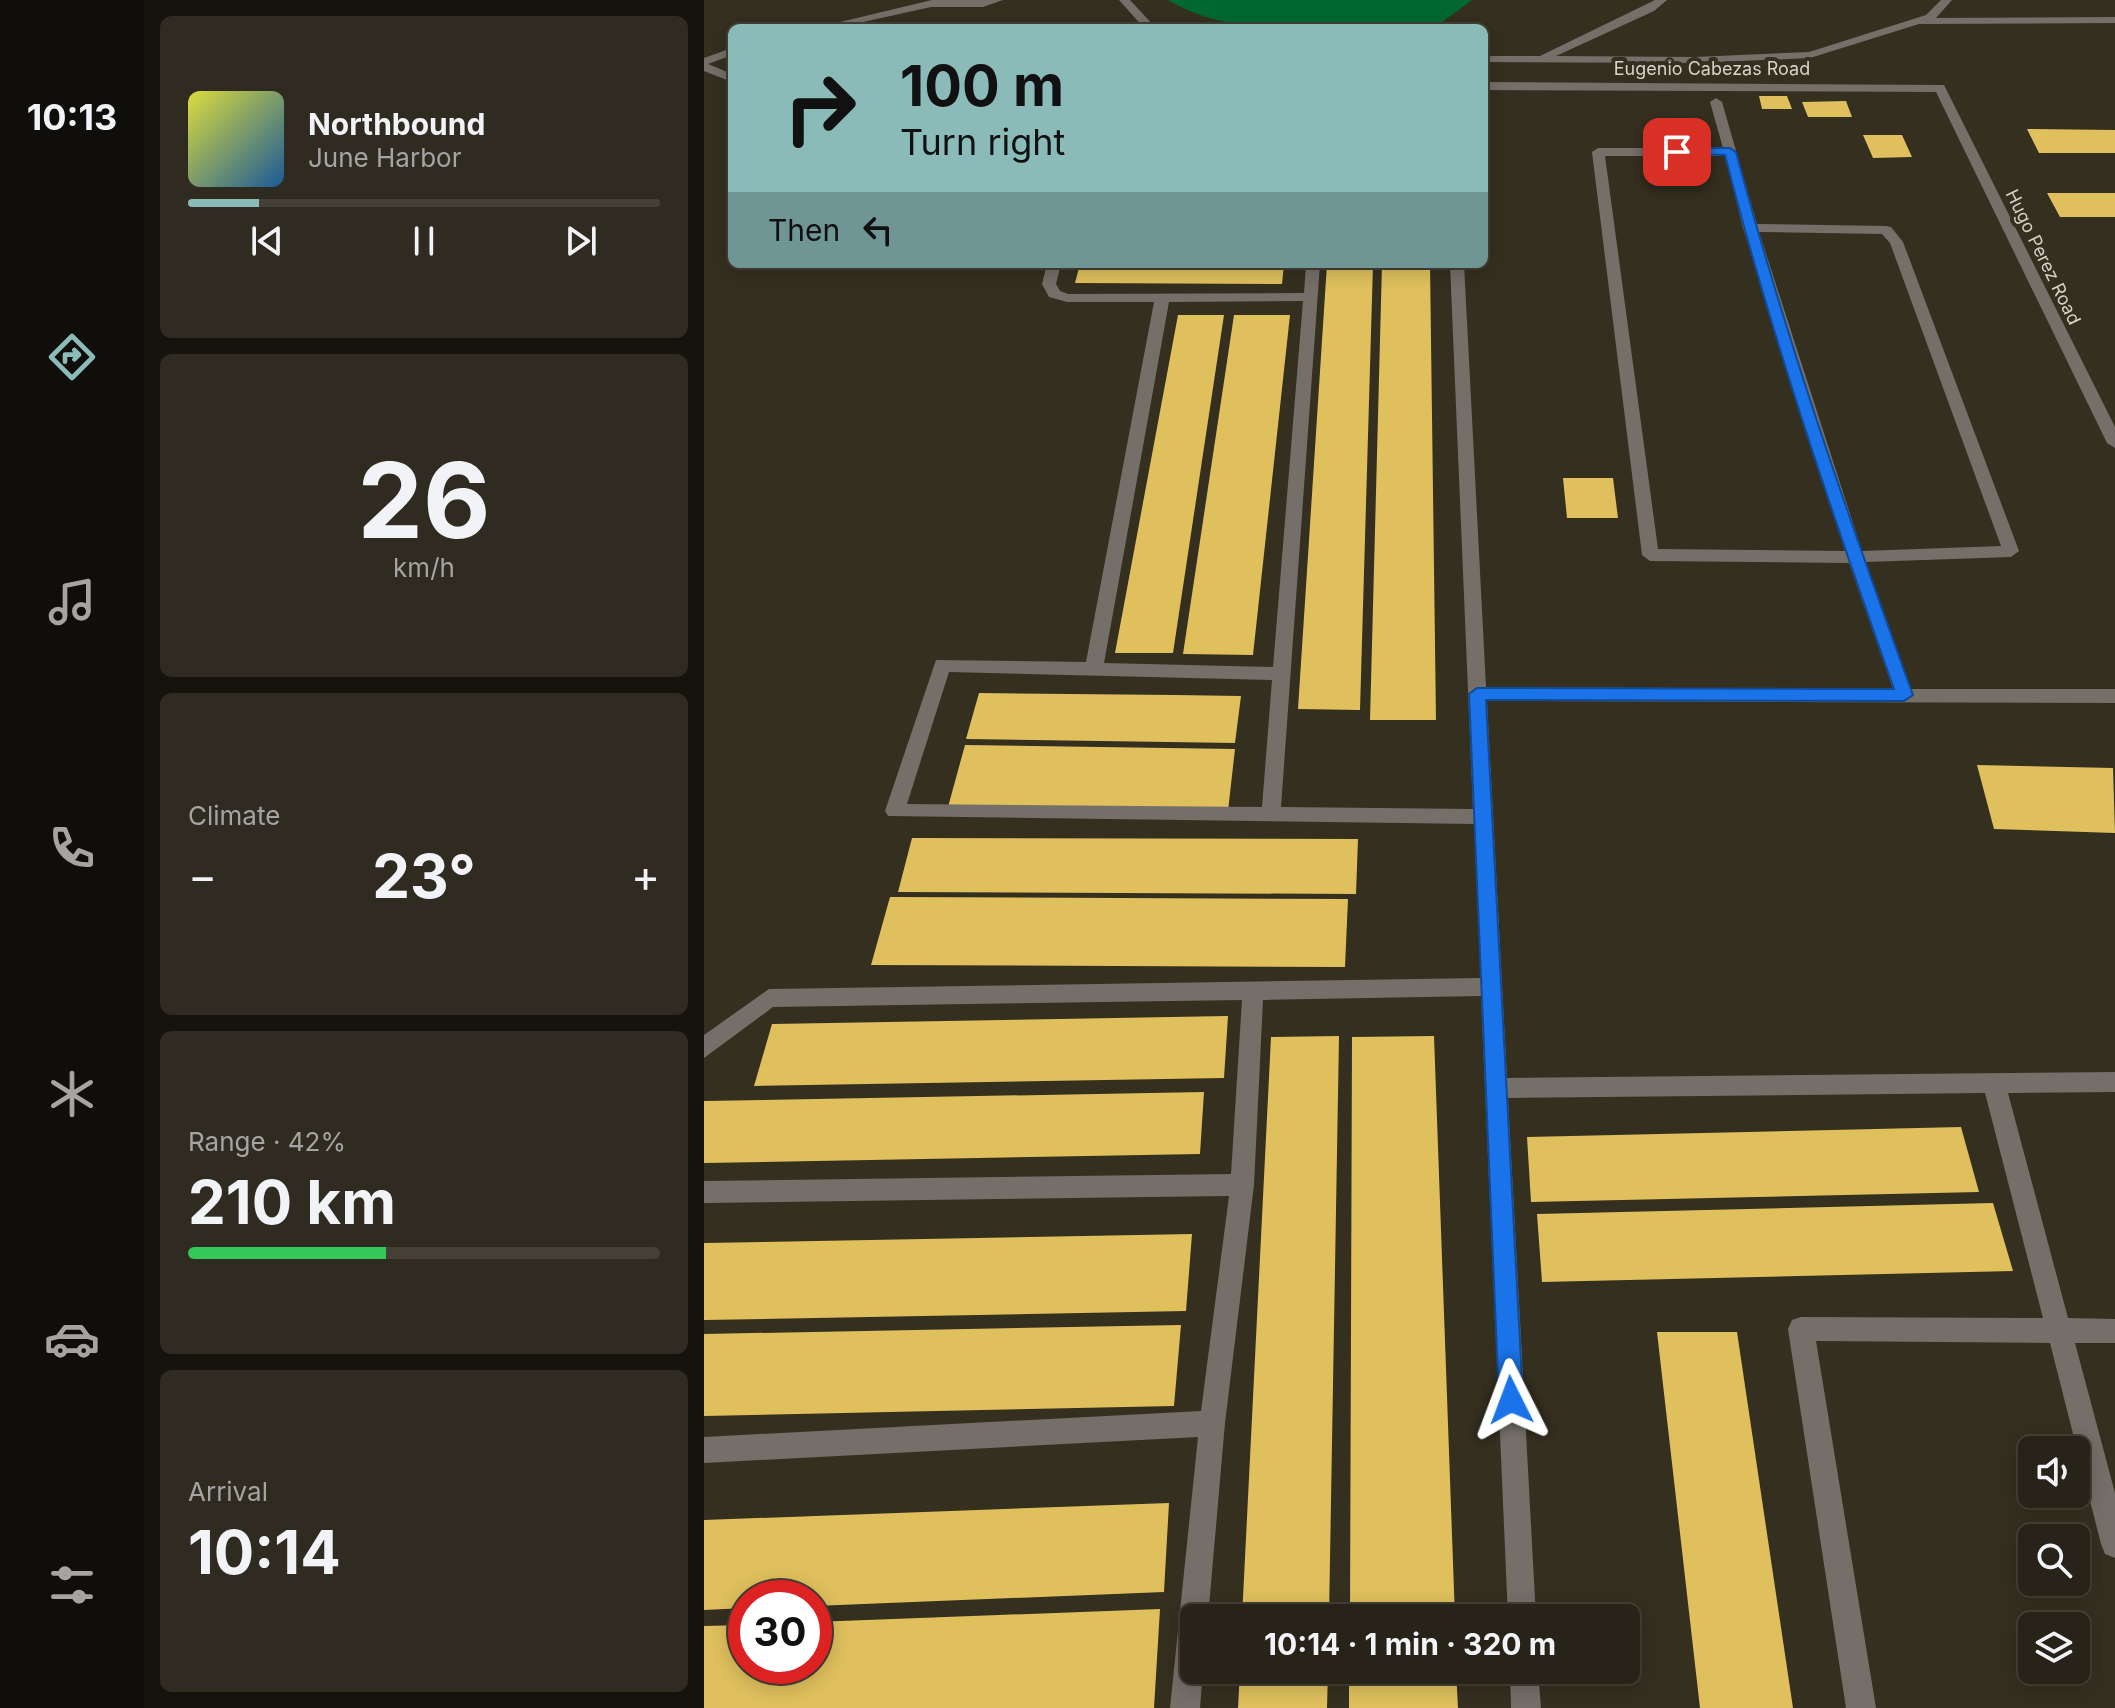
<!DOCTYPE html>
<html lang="en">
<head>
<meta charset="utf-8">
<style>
  body { margin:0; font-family:Inter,sans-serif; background:#302b21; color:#f1f3f6; height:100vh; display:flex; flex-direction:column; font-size:30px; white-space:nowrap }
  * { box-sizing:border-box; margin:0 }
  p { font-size:26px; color:#a5a4a2 }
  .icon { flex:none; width:44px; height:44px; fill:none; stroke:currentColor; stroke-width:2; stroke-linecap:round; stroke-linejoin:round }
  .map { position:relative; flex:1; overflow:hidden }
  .side { display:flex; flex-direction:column; gap:16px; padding:16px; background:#16130d; width:560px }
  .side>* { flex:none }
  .hud { position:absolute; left:24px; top:24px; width:760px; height:244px; border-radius:12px; box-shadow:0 4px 20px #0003,0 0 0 2px #444037; background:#8bbbb9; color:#111; overflow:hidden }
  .fabs { position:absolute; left:1314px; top:1436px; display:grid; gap:16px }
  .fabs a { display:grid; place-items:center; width:72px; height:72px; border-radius:12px; background:#282318; box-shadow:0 4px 20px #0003,0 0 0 2px #444037; font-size:40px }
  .speed { position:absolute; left:24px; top:1580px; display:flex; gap:16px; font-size:40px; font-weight:700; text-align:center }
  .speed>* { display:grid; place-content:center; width:104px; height:104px; border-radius:50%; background:#282318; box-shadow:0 4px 20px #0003,0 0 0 2px #444037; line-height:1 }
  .speed .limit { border:12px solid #d22; background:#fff; color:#111 }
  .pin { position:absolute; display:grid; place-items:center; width:68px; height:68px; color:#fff; margin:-34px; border-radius:16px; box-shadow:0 4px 12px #0006 }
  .me { position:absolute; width:88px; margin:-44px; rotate:357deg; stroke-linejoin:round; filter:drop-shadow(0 0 6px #0008) }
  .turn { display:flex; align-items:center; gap:28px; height:168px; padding:0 40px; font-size:36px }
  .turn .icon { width:104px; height:104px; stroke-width:2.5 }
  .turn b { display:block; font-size:56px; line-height:68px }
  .then { display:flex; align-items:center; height:76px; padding:0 40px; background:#0003; gap:16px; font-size:30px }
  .big { font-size:60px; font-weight:700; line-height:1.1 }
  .side .tile { flex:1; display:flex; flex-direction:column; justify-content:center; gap:12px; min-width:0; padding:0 28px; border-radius:12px; background:#302b21 }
  .side .dial { align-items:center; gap:0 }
  .dial b { font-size:104px; line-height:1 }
  .song { display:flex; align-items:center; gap:24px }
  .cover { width:96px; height:96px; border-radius:12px; background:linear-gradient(135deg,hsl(60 70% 55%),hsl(210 70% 35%)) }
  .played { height:8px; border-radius:4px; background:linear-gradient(90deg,#8bbbb9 15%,#444037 15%) }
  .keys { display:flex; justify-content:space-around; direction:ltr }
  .heat { display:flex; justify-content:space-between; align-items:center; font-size:44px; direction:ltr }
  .charge { height:12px; border-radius:6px; background:linear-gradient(90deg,#34c759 42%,#444037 0) }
  .trip { position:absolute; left:476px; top:1604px; width:460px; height:80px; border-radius:12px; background:#282318; box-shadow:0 4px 20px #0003,0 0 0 2px #444037; font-weight:700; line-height:80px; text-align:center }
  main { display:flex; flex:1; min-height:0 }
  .tab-bar { display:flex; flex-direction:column; width:144px; justify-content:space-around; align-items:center; background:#100e0a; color:#a5a4a2 }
  .tab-bar .icon { width:56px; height:56px }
  .tab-bar .on { color:#8bbbb9 }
  .tab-bar b { font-size:36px; color:#f1f3f6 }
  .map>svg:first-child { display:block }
</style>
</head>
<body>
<main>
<nav class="tab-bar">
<b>10:13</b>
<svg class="icon on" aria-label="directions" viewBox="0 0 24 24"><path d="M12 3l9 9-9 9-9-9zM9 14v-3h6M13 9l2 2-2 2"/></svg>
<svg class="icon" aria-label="music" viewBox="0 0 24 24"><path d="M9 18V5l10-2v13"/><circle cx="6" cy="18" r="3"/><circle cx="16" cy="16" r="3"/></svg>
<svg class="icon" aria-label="phone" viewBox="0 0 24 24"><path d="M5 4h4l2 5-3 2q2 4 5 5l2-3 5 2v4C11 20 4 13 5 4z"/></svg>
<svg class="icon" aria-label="climate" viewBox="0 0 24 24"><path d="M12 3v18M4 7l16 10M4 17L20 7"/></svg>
<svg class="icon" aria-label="car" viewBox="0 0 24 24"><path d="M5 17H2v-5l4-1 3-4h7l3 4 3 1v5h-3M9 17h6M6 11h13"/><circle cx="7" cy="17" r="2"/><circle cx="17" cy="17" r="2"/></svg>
<svg class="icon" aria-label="filters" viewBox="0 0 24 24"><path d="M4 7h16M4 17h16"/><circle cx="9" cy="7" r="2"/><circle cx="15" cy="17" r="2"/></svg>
</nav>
<section class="side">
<div class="tile">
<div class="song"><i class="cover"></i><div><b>Northbound</b><p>June Harbor</p></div></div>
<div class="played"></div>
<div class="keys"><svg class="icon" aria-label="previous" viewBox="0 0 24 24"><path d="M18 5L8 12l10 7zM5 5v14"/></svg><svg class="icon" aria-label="pause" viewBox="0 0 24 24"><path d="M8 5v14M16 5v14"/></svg><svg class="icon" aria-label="next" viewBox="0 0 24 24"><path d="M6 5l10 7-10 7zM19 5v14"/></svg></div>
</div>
<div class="tile dial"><b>26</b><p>km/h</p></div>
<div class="tile"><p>Climate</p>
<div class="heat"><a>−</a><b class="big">23°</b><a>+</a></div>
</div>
<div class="tile"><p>Range · 42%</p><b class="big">210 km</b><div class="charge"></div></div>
<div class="tile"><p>Arrival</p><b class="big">10:14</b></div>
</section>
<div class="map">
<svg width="1411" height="1708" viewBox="0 0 1411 1708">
  <rect width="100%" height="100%" fill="#352f20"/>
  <!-- green -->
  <path fill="#016930" d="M464 0H768L737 23 718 28C639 28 533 42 464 0Z"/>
  <!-- building -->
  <path fill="#dfc05d" d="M1055 96H1083L1088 109H1058Z
    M1142 101 1148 117H1104L1098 102Z
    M1323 129 1411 130V153H1335Z
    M1159 135H1198L1208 157 1169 158Z
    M1343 193H1411V217H1356Z
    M376 264H580L578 284 371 283Z
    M623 264H669L656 710 594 709Z
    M678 264H726L732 720H666Z
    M474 315H520L469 653H411Z
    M530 315H586L549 655 479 654Z
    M859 478H909L914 518H863Z
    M275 693 471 695 537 696 531 743 262 739Z
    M261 745 531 749 524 811 244 807Z
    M1273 765 1409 768 1411 833 1290 829Z
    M208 838 654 839 652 894 194 892Z
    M186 897 644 899 641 967 167 965Z
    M524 1016 520 1078 50 1086 68 1024Z
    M635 1036 625 1618H538L567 1037Z
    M730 1036 751 1618H646L648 1037Z
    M500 1092 496 1154 0 1163V1101Z
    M1257 1127 1275 1192 827 1202 823 1137Z
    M1289 1203 1309 1271 838 1282 833 1214Z
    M488 1234 482 1311 0 1320V1243Z
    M477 1325 470 1406 0 1416V1334Z
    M953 1332H1033L1089 1708H996Z
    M465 1503 460 1592 110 1606V1598H42V1608L0 1610V1520Z
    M456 1609 450 1708H0V1626L42 1625V1666H110V1622Z
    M536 1670H624L623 1708H534Z
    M645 1670H752L754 1708H645Z"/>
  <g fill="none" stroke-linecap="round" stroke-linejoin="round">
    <!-- minor -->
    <path fill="#746f68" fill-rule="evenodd" d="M228 0H299L279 7H227L132 28H111Z
      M415 0H426L452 28H440Z
      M951 0H963L950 11 852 56 991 57 1105 52 1222 15 1237 0H1248L1232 18 1411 17V23L1215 24 1106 58 991 63 780 62V56H836Z
      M28 48V55L4 64 28 74V82L0 71V58Z
      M780 82 1240 85 1411 427V448L1403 443 1232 92 780 90Z
      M1012 98 1018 102 1053 224 1182 226 1187 227 1199 242 1315 551 1307 557 1162 562 1207 689H1411V703L783 701 803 1078 1411 1072V1092L1304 1093 1364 1318 1411 1319V1343H1371L1411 1493V1558L1401 1554 1397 1544 1346 1343 1112 1341 1172 1708H1142L1084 1329 1088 1320 1097 1317 1339 1318 1281 1093 804 1098 832 1618H804L777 996 559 1000 550 1185 521 1423 504 1618H490V1670H499L496 1708H466L494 1437 0 1463V1437L497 1411 525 1196 0 1203V1181L527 1174 538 1000 69 1007 0 1058V1035L65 989 777 978 770 824 184 816 181 811 232 660 382 662 450 302H363L345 297 338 284 343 264H357L352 284 356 291 364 294 600 293 602 264H616L577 807 769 809 746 264H760L782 687 1189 689 1145 563 946 561 938 555 888 152 894 148H1019L1006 102ZM901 156H1021L1039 228 1141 551 954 549ZM1055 232 1178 234 1186 243 1297 546 1158 551ZM599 301 569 667 400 663 465 302ZM245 672 568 680 558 807 203 804Z
      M806 1670H834L837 1708H807Z"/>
  </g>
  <!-- route -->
  <path fill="#1a73e8" stroke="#114b97" stroke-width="2" d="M973 148H1026L1032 152C1081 336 1144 516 1209 695L1200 701 782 700 819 1400 815 1408 807 1412 799 1408 795 1400 765 694 773 688 1190 689C1128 513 1067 336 1021 155L969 154V149Z"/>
  <g text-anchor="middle" stroke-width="8" stroke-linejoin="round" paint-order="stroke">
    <!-- far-street labels -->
    <g font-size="18" fill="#d6d3c9" stroke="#352f20">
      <text x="1008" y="75">Eugenio Cabezas Road</text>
      <text transform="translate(1339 257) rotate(64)" y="6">Hugo Perez Road</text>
    </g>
  </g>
</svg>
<div class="fabs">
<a><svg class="icon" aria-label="sound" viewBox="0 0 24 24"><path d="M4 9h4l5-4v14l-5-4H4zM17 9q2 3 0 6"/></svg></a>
<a><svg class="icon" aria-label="search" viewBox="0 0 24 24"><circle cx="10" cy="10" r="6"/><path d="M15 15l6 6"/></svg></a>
<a><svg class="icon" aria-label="layers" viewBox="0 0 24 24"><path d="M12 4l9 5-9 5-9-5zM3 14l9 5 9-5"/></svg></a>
</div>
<div class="speed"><div class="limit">30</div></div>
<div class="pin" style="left:973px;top:152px;background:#d93025"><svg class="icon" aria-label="arrive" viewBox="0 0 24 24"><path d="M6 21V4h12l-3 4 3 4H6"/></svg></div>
<svg class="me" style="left:807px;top:1400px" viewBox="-20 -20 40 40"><path d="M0-17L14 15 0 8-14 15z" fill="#1a73e8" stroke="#fff" stroke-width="4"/></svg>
<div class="trip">10:14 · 1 min · 320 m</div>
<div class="hud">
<div class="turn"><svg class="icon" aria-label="right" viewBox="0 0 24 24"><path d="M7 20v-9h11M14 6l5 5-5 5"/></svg><div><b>100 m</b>Turn right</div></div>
<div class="then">Then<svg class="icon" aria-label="left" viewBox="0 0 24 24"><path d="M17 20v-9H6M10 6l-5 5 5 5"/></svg></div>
</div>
</div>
</main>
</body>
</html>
